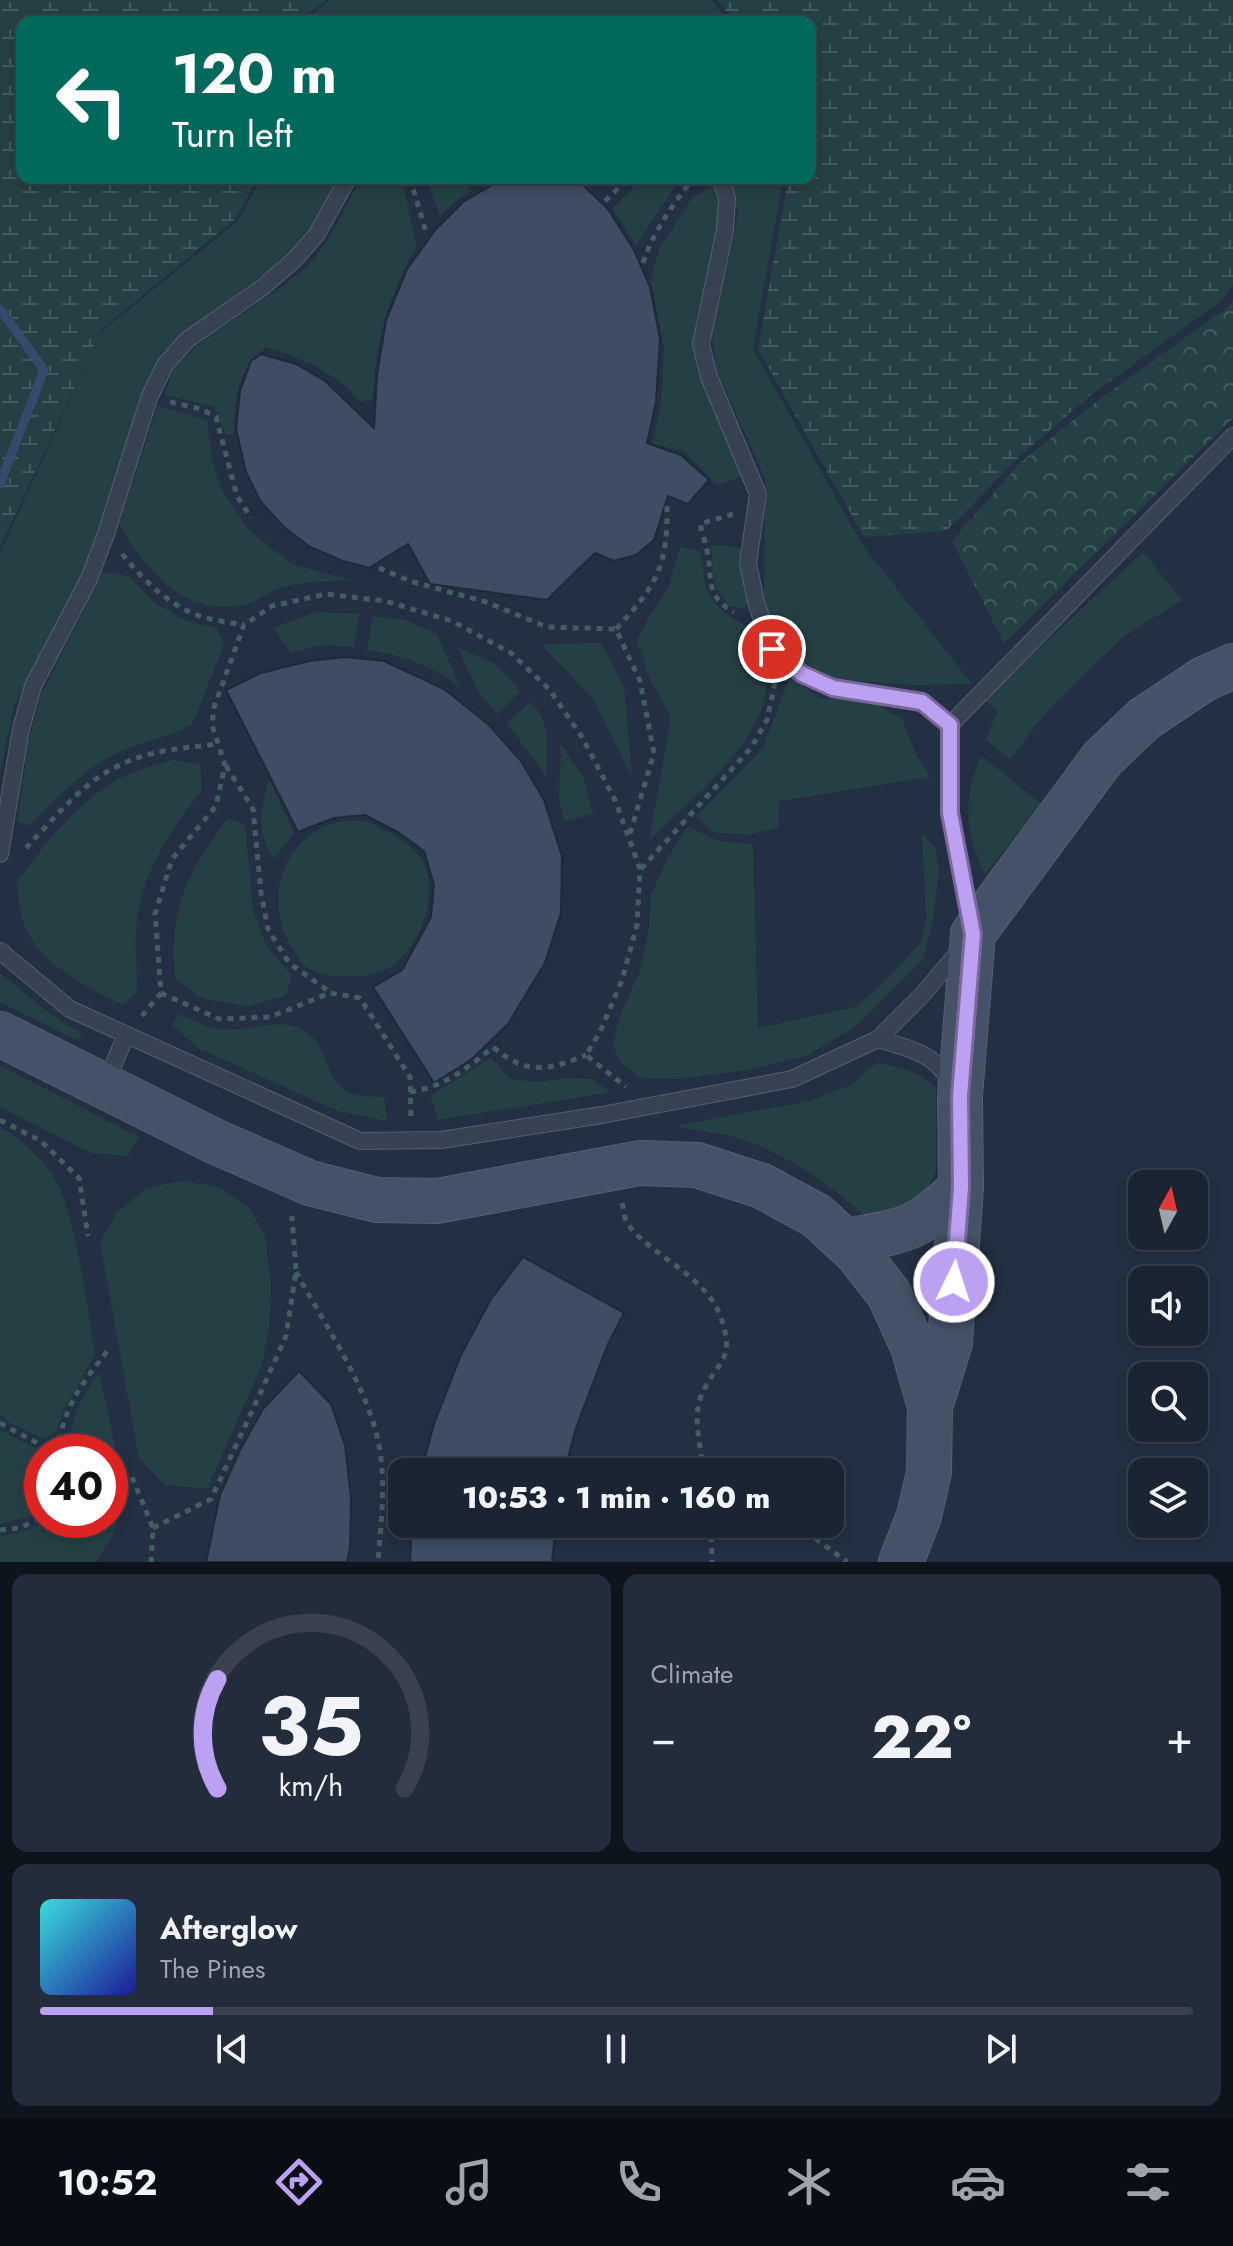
<!DOCTYPE html>
<html lang="en">
<head>
<meta charset="utf-8">
<style>
  body { margin:0; font-family:Jost,sans-serif; background:#232c3a; color:#f1f3f6; height:100vh; display:flex; flex-direction:column; font-size:30px; white-space:nowrap }
  * { box-sizing:border-box; margin:0 }
  p { font-size:26px; color:#9fa4ac }
  .icon { flex:none; width:44px; height:44px; fill:none; stroke:currentColor; stroke-width:2; stroke-linecap:round; stroke-linejoin:round }
  .map { position:relative; height:1562px; overflow:hidden }
  .drawer { display:flex; flex-direction:column; gap:12px; padding:12px; background:#0e141c; flex:1 }
  .drawer>* { flex:none }
  .guide { position:absolute; left:16px; top:16px; width:800px; height:168px; border-radius:16px; box-shadow:0 4px 12px #0003,0 0 0 2px #38414d; background:#00695c; color:#fff; overflow:hidden }
  .needle { width:52px; rotate:8deg }
  .controls { position:absolute; left:1128px; top:1170px; display:grid; gap:16px }
  .controls a { display:grid; place-items:center; width:80px; height:80px; border-radius:16px; background:#1a2432; box-shadow:0 4px 12px #0003,0 0 0 2px #38414d; font-size:40px }
  .speed { position:absolute; left:24px; top:1434px; display:flex; gap:16px; font-size:40px; font-weight:700; text-align:center }
  .speed>* { display:grid; place-content:center; width:104px; height:104px; border-radius:50%; background:#1a2432; box-shadow:0 4px 12px #0003,0 0 0 2px #38414d; line-height:1 }
  .speed .limit { border:12px solid #d22; background:#fff; color:#111 }
  .pin { position:absolute; display:grid; place-items:center; width:68px; height:68px; color:#fff; margin:-34px; border:4px solid #fff; border-radius:50%; box-shadow:0 2px 8px #0007 }
  .me { position:absolute; width:88px; margin:-44px; rotate:4deg; stroke-linejoin:round; filter:drop-shadow(0 0 6px #0008) }
  .turn { display:flex; align-items:center; gap:28px; height:168px; padding:0 24px; font-size:36px }
  .turn .icon { width:104px; height:104px; stroke-width:2.5 }
  .turn b { display:block; font-size:56px; line-height:68px }
  .big { font-size:60px; font-weight:800; line-height:1.1 }
  .drawer .tile { flex:1; display:flex; flex-direction:column; justify-content:center; gap:12px; min-width:0; padding:0 28px; border-radius:16px; background:#232c3a }
  .drawer .dial { align-items:center; gap:0 }
  .dial svg { height:208px; overflow:visible; fill:none; stroke:#38414d; stroke-width:7; stroke-linecap:round; text-anchor:middle }
  .dial text { fill:#f1f3f6; stroke:none }
  .song { display:flex; align-items:center; gap:24px }
  .cover { width:96px; height:96px; border-radius:12px; background:linear-gradient(135deg,hsl(180 70% 55%),hsl(240 70% 35%)) }
  .played { height:8px; border-radius:4px; background:linear-gradient(90deg,#bca0f2 15%,#38414d 15%) }
  .keys { display:flex; justify-content:space-around; direction:ltr }
  .heat { display:flex; justify-content:space-between; align-items:center; font-size:44px; direction:ltr }
  .drawer .tiles { flex:1; display:grid; gap:12px; grid-template-columns:1fr 1fr }
  .tile:last-child { grid-column:span 2 }
  .trip { position:absolute; left:388px; top:1458px; width:456px; height:80px; border-radius:16px; background:#1a2432; box-shadow:0 4px 12px #0003,0 0 0 2px #38414d; font-weight:800; line-height:80px; text-align:center }
  .menu { display:flex; height:128px; justify-content:space-around; align-items:center; background:#0a0e14; color:#9fa4ac }
  .menu .icon { width:56px; height:56px }
  .menu .on { color:#bca0f2 }
  .menu b { font-size:36px; color:#f1f3f6 }
  .map>svg:first-child { display:block }
</style>
</head>
<body>
<div class="map">
<svg width="1233" height="1562" viewBox="0 0 1233 1562">
  <defs>
    <pattern id="forest-crowns" width="20" height="18" patternUnits="userSpaceOnUse" patternTransform="scale(2)"><rect width="20" height="18" fill="#254044"/><path d="M2 6a3 3 0 1 1 6 0M12 15a3 3 0 1 1 6 0" fill="none" stroke="#425a5e"/></pattern>
    <pattern id="wetland-marsh" width="20" height="14" patternUnits="userSpaceOnUse" patternTransform="scale(2)"><rect width="20" height="14" fill="#254044"/><path d="M1 5h8M5 5V1M11 12h8M15 12V8" fill="none" stroke="#425a5e"/></pattern>
  </defs>
  <rect width="100%" height="100%" fill="#233043"/>
  <!-- green -->
  <path fill="#254044" d="M330 0H711L729 22H310L313 13Z
    M261 178H339L315 222 273 267 200 321 163 354 141 394 101 525 79 580 14 706 0 772V553L101 332 238 221Z
    M361 178H401L417 246C387 299 376 338 373 399L360 402C336 371 302 359 266 347 235 373 236 395 234 433L226 435 214 407 165 395C168 386 170 374 176 367 207 330 268 302 305 268 330 245 345 207 361 178Z
    M426 178H463L471 192 458 199 440 216Z
    M641 178H681L636 245 613 209Z
    M729 178H783L753 349 861 543 972 684 913 685 834 679 791 655 764 606 765 478 717 372 712 334 738 214Z
    M714 186 721 221 698 314 694 350 705 390 742 476 717 485 685 452 652 443 661 403 664 347 651 282 659 249 693 196Z
    M158 406 207 420 212 459 221 489 249 530 291 564 350 580C329 582 304 581 283 587 269 590 257 602 244 605 182 617 147 571 119 524Z
    M711 546H732L743 550 742 581 750 595 745 608 729 606 715 586Z
    M680 547 700 551C704 564 702 579 707 590 716 612 739 621 758 632 763 651 769 672 766 692 757 748 687 803 649 841L671 717 649 677 637 640 649 617 668 589Z
    M1143 552 1182 600 1124 636 1051 706 1010 759 986 740 997 712 984 699Z
    M103 572 129 576 155 603 187 621 217 628 224 644 192 725C169 736 144 741 121 751 85 767 56 799 28 826L17 821 29 740 41 695Z
    M316 612 359 614 354 647 320 645 291 653 274 628Z
    M373 616 405 620 437 634 460 687C431 665 404 655 367 650Z
    M601 643 624 687 632 777 593 699 541 644Z
    M457 647 495 664 520 691 498 714 479 693Z
    M789 678 821 698 873 702 902 719 916 754 930 777 779 801 778 828 746 835 713 832 697 816 763 748Z
    M530 702C552 720 546 749 546 776L507 723Z
    M561 745 584 779 593 814 565 821 559 801Z
    M981 756 1041 804 985 875C965 833 962 799 981 756Z
    M173 760 200 764 202 790C169 832 140 874 136 930 135 950 137 972 137 992L123 1005C85 986 39 964 23 922 19 910 19 896 16 884 46 842 82 794 132 773 145 767 160 764 173 760Z
    M269 779 294 833 274 859C255 829 261 812 269 779Z
    M228 818 245 825 253 910 266 946 292 976 286 995 249 1006 204 999 175 979C168 911 187 871 228 818Z
    M367 821C384 830 405 839 418 854 439 879 427 927 408 950 393 969 380 975 356 976 340 977 318 977 304 965 300 962 297 955 294 950 263 907 279 844 330 824 341 820 356 822 367 821Z
    M688 827 718 841 753 844 758 1028 855 1007 884 983 920 944 926 919 922 835 935 847 939 870 933 918 923 960 856 1026 808 1055 748 1070 678 1079 642 1078 620 1062 613 1043 620 1016 639 973 649 929 651 895 667 859Z
    M0 973 54 1017 81 1033 79 1041 0 1002Z
    M178 1014C189 1018 201 1025 213 1028 244 1036 277 1014 305 1031 329 1045 323 1083 353 1094 361 1097 375 1096 384 1097L387 1121 338 1111 198 1048 172 1025Z
    M491 1058 510 1079 540 1082 565 1078 591 1079 611 1092 438 1120 431 1096Z
    M877 1063C901 1067 918 1071 936 1088V1171L921 1202 871 1221C831 1185 787 1153 735 1137 716 1132 694 1130 674 1126L809 1101 851 1085Z
    M0 1065 1 1066 139 1137 127 1156 91 1153 0 1107Z
    M0 1128C21 1137 52 1168 60 1189 79 1236 86 1304 95 1354L63 1411 56 1432 44 1439 10 1423 0 1414Z
    M182 1181 219 1187 249 1208 265 1235 271 1286 269 1328 262 1364 207 1489 165 1485 139 1458 100 1242 116 1214 146 1188Z
    M99 1372 124 1487 113 1534 96 1562H0V1535L16 1534 50 1520H110V1452H68C71 1418 80 1400 99 1372Z
    M0 1430 43 1452 42 1514 0 1524Z"/>
  <!-- forest -->
  <path fill="url(#forest-crowns)" d="M1233 300V418L1004 643 952 541 1020 463 1097 401 1228 307Z"/>
  <!-- wetland -->
  <path fill="url(#wetland-marsh)" d="M0 0H326L310 13 308 22H22V178H258L235 219 102 329 0 547Z
    M717 0H1233V285L1222 300 1091 395 1021 455 946 531 864 537 758 349 786 191V178H810V22H736Z"/>
  <g fill="none" stroke-linecap="round" stroke-linejoin="round">
    <!-- stream -->
    <path stroke="#354a6b" stroke-width="9" d="M0 309 44 370 0 484"/>
  </g>
  <!-- building -->
  <path fill="#3e4d63" stroke="#1e293a" stroke-width="2" d="M504 178H572L581 183 608 209 634 250 650 287 660 339 656 402 647 443 681 455 709 480 688 504 668 496 654 540 636 555 614 561 595 553 547 600 430 584 408 544 369 568 343 561 310 547 284 527 260 501 246 472 236 429 240 391 251 361 261 354 296 364 325 381 374 428 377 375 386 320 407 269 436 229 463 202Z
    M346 657 384 661 444 689 488 724 521 761 544 800 562 856 561 913 545 963 508 1024 472 1059 434 1083 373 987 402 970 431 917 434 885 424 851 398 832 365 815 334 818 298 832 226 690 261 673 309 661Z
    M523 1257 624 1313 608 1344 576 1428 564 1472H421L434 1424 461 1355 491 1299Z
    M299 1371 331 1404 345 1445 351 1498 350 1548 347 1562H206L220 1495 240 1450 263 1409Z
    M412 1524H556L552 1562H410Z"/>
  <g fill="none" stroke-linecap="round" stroke-linejoin="round">
    <!-- lane casing -->
    <g stroke="#556070" stroke-width="18">
      <path id="lane" d="M721 178 727 199 725 230 701 344 709 377 758 494 748 563 756 602 772 649 802 674 833 688 922 702 950 725V813L971 925
        M950 725 1233 436
        M0 854 21 729 33 686 89 579 106 534 149 398 165 365 187 340 263 287 294 260 317 234 348 178
        M0 951 70 1009 360 1141 441 1140 602 1115 792 1079 878 1039 923 994 962 948
        M878 1039C911 1049 933 1052 952 1083
        M105 1085 126 1035"/>
    </g>
    <!-- secondary casing -->
    <g stroke="#556070" stroke-width="46">
      <path id="secondary" d="M0 1034 214 1141 310 1183 377 1200 437 1201 640 1163 697 1165 762 1186 817 1216 856 1252 889 1294 913 1347 930 1407 929 1472 919 1516 901 1562
        M845 1241C903 1231 918 1231 961 1187
        M930 1407 950 1343 961 1187 960 1096 973 934 1102 759 1144 719 1204 679 1233 666"/>
    </g>
    <!-- path -->
    <path stroke="#435d61" stroke-width="5" stroke-dasharray="6 6" stroke-linecap="butt" d="M410 178 426 232
      M478 178 482 185
      M605 201 629 178
      M643 263C654 230 673 205 693 178
      M170 402 201 409 216 417 237 496 251 518
      M733 514 700 524C703 536 708 550 709 563 711 586 710 599 734 612
      M122 554C142 578 164 601 194 614 209 620 228 622 244 625
      M379 568 410 581 486 602 547 627 616 629 640 681 654 753 629 837
      M616 629C657 585 668 566 667 505
      M226 766 253 809 261 893 268 929 289 963 330 992
      M26 848C54 819 82 782 120 765 150 750 185 748 218 744
      M641 869 751 748 767 720 775 683
      M161 993 219 1019 270 1017 330 993 360 998 410 1077 411 1121
      M142 1016 161 993 155 914 172 859 216 806 225 765 212 725 214 707 244 625 272 606 326 594 385 601 452 621 511 653 549 689 582 737 615 800 640 869 637 925 622 980 600 1032 586 1055 626 1087
      M410 1092C444 1087 468 1068 493 1047 526 1075 548 1071 586 1055
      M0 1120 41 1141 79 1178 88 1236
      M622 1203C624 1210 624 1220 629 1226 655 1258 704 1275 720 1315 738 1364 714 1361 700 1399 693 1421 701 1450 704 1472
      M296 1272C325 1325 367 1385 379 1445 386 1483 381 1524 378 1562
      M0 1423 54 1452
      M57 1452C65 1404 80 1386 109 1349
      M132 1477 153 1528 151 1562
      M711 1524 712 1562
      M796 1524 847 1562
      M153 1528 211 1499 260 1394 286 1336 296 1271 292 1216
      M0 1530 19 1528 42 1518
      M712 1533 749 1524"/>
    <!-- lane -->
    <use href="#lane" stroke="#374252" stroke-width="16"/>
    <!-- secondary -->
    <use href="#secondary" stroke="#455166" stroke-width="44"/>
  </g>
  <g fill="none" stroke-linecap="round" stroke-linejoin="round">
    <!-- route casing -->
    <g stroke="#7a689d" stroke-width="20">
      <path id="route" d="M772 649 802 674 833 688 922 702 950 725V813L973 934 960 1096 961 1187 954 1282"/>
    </g>
    <!-- route -->
    <use href="#route" stroke="#bca0f2" stroke-width="14"/>
  </g>
</svg>
<div class="controls">
<a><svg class="needle" viewBox="-14 -14 28 28"><path d="M0-13l5 13h-10z" fill="#e53935"/><path d="M0 13l5-13h-10z" fill="#9fa4ac"/></svg></a>
<a><svg class="icon" aria-label="sound" viewBox="0 0 24 24"><path d="M4 9h4l5-4v14l-5-4H4zM17 9q2 3 0 6"/></svg></a>
<a><svg class="icon" aria-label="search" viewBox="0 0 24 24"><circle cx="10" cy="10" r="6"/><path d="M15 15l6 6"/></svg></a>
<a><svg class="icon" aria-label="layers" viewBox="0 0 24 24"><path d="M12 4l9 5-9 5-9-5zM3 14l9 5 9-5"/></svg></a>
</div>
<div class="speed"><div class="limit">40</div></div>
<div class="pin" style="left:772px;top:649px;background:#d93025"><svg class="icon" aria-label="arrive" viewBox="0 0 24 24"><path d="M6 21V4h12l-3 4 3 4H6"/></svg></div>
<svg class="me" style="left:954px;top:1282px" viewBox="-20 -20 40 40"><circle r="17" fill="#bca0f2" stroke="#fff" stroke-width="3"/><path d="M0-11L8 9 0 5-8 9z" fill="#fff"/></svg>
<div class="trip">10:53 · 1 min · 160 m</div>
<div class="guide">
<div class="turn"><svg class="icon" aria-label="left" viewBox="0 0 24 24"><path d="M17 20v-9H6M10 6l-5 5 5 5"/></svg><div><b>120 m</b>Turn left</div></div>
</div>
</div>
<section class="drawer">
<div class="tiles">
<div class="tile dial"><svg viewBox="0 0 100 80">
<path d="M14 69A42 42 0 1 1 86 69"/>
<path d="M14 69A42 42 0 0 1 14 27" stroke="#bca0f2"/>
<text x="50" y="56" font-size="32" font-weight="700">35</text>
<text x="50" y="72" font-size="11">km/h</text>
</svg></div>
<div class="tile"><p>Climate</p>
<div class="heat"><a>−</a><b class="big">22°</b><a>+</a></div>
</div>
<div class="tile">
<div class="song"><i class="cover"></i><div><b>Afterglow</b><p>The Pines</p></div></div>
<div class="played"></div>
<div class="keys"><svg class="icon" aria-label="previous" viewBox="0 0 24 24"><path d="M18 5L8 12l10 7zM5 5v14"/></svg><svg class="icon" aria-label="pause" viewBox="0 0 24 24"><path d="M8 5v14M16 5v14"/></svg><svg class="icon" aria-label="next" viewBox="0 0 24 24"><path d="M6 5l10 7-10 7zM19 5v14"/></svg></div>
</div>
</div>
</section>
<nav class="menu">
<b>10:52</b>
<svg class="icon on" aria-label="directions" viewBox="0 0 24 24"><path d="M12 3l9 9-9 9-9-9zM9 14v-3h6M13 9l2 2-2 2"/></svg>
<svg class="icon" aria-label="music" viewBox="0 0 24 24"><path d="M9 18V5l10-2v13"/><circle cx="6" cy="18" r="3"/><circle cx="16" cy="16" r="3"/></svg>
<svg class="icon" aria-label="phone" viewBox="0 0 24 24"><path d="M5 4h4l2 5-3 2q2 4 5 5l2-3 5 2v4C11 20 4 13 5 4z"/></svg>
<svg class="icon" aria-label="climate" viewBox="0 0 24 24"><path d="M12 3v18M4 7l16 10M4 17L20 7"/></svg>
<svg class="icon" aria-label="car" viewBox="0 0 24 24"><path d="M5 17H2v-5l4-1 3-4h7l3 4 3 1v5h-3M9 17h6M6 11h13"/><circle cx="7" cy="17" r="2"/><circle cx="17" cy="17" r="2"/></svg>
<svg class="icon" aria-label="filters" viewBox="0 0 24 24"><path d="M4 7h16M4 17h16"/><circle cx="9" cy="7" r="2"/><circle cx="15" cy="17" r="2"/></svg>
</nav>
</body>
</html>
